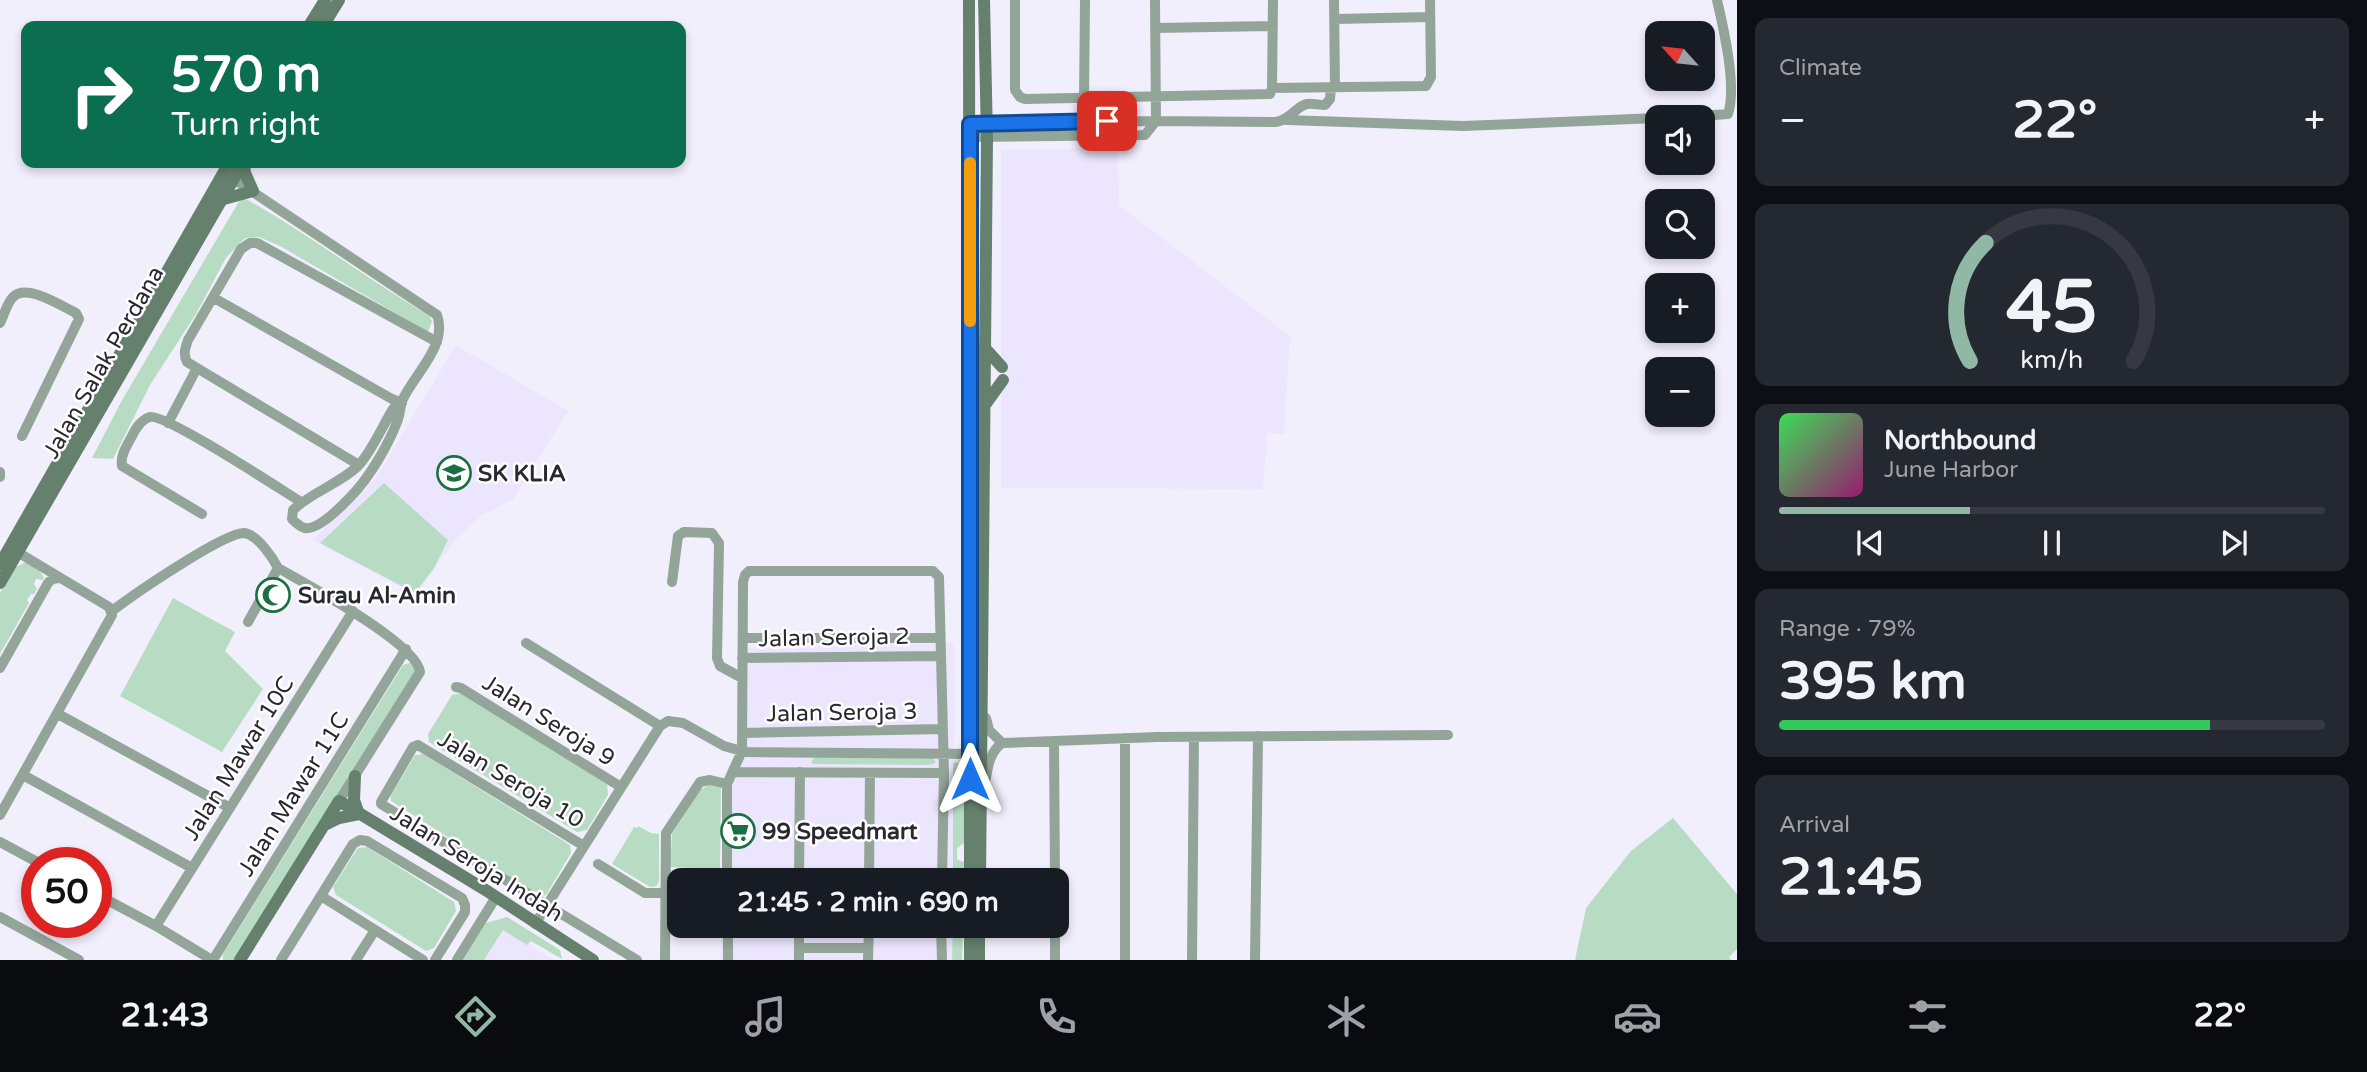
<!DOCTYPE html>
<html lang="en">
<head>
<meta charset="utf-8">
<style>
  body { margin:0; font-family:"Varela Round",sans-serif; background:#242831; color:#f1f3f6; height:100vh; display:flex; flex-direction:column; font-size:26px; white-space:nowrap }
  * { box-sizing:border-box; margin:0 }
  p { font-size:23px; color:#9ea1a6 }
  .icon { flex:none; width:38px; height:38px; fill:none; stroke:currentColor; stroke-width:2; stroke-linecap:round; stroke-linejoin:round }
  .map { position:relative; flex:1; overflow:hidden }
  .drawer { display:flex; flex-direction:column; gap:18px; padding:18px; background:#0d0f14; width:630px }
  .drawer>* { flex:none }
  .guide { position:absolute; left:21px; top:21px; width:665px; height:147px; border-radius:14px; box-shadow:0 4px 10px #0003; background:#0b6e4f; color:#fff; overflow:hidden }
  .needle { width:46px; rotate:297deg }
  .controls { position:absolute; left:1645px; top:21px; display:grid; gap:14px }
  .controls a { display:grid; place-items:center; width:70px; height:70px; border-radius:14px; background:#171b24; box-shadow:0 4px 10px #0003; font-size:35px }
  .speed { position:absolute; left:21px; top:847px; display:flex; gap:14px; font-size:35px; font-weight:700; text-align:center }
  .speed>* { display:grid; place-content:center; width:91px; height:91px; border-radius:50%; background:#171b24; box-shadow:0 4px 10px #0003; line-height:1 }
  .speed .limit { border:10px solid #d22; background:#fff; color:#111 }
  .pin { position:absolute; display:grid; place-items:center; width:60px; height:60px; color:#fff; margin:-30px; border-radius:14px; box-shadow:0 4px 10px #0006 }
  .me { position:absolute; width:77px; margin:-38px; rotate:0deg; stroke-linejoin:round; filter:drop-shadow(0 0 5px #0008) }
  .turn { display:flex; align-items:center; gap:24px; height:147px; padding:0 35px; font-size:32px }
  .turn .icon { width:91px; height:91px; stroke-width:2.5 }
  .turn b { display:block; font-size:49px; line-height:60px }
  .big { font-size:52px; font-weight:700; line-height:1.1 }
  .drawer .card { flex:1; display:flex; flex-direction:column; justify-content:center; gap:10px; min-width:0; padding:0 24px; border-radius:14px; background:#242831 }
  .drawer .dial { align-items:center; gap:0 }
  .dial svg { height:182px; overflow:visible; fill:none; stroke:#363941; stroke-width:7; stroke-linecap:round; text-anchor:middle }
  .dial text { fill:#f1f3f6; stroke:none }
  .song { display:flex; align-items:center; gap:21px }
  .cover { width:84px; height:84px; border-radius:10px; background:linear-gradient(135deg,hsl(130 70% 55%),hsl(320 70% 35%)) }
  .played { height:7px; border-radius:4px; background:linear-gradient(90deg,#91b8a5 35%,#363941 35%) }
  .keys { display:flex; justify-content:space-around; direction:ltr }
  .heat { display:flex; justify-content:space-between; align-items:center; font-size:38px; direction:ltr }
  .charge { height:10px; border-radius:5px; background:linear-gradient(90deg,#34c759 79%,#363941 0) }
  .trip { position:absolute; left:667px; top:868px; width:402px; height:70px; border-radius:14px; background:#171b24; box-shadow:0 4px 10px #0003; font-weight:700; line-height:70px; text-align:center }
  .menu { display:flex; height:112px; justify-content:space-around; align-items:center; background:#090b0e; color:#9ea1a6 }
  .menu .icon { width:49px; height:49px }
  .menu .on { color:#91b8a5 }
  .menu b { font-size:32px; color:#f1f3f6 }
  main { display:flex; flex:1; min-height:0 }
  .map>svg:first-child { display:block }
</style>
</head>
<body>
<main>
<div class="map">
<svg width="1737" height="960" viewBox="0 0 1737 960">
  <rect width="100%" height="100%" fill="#f2effd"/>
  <!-- built -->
  <path fill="#ebe6fd" d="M1118 148 1119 205 1290 336 1284 434 1267 433 1263 489 1001 488V150Z
    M456 345 568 411 513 499 481 516 456 539 416 595 312 540 361 494 377 476Z
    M954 643 953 880H723L728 766 742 761 746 648Z
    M491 921 554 960H467Z
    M722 926H953V960H720Z"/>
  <!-- green -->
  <path fill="#b8dcc3" d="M246 199C309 235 367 278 429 316L432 321 428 332 280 246 259 237 245 238 226 258 196 314 150 385 113 459 92 458 121 402 228 220 240 200Z
    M384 483 448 540 434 568 415 593 320 543Z
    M26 562 39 570 44 578 43 580 36 579 34 584 37 589 34 594H31L27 600 29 603 0 654V593L16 567Z
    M173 598 235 632 225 651 263 689 222 752 120 696Z
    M412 662 417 668 235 960H223V954L403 665Z
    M461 693 607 784 608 795 587 830 577 832 429 742 428 734 452 695Z
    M423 754 570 845 571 853 546 895 540 896 391 801V795L415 755Z
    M815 757 932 758 936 762 934 764 926 765 813 764 811 762Z
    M956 762 966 767V842L957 848V859L966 863V880H953V763Z
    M711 784 721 786 720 869 670 867 672 834 700 790Z
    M1673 818 1737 894V949L1729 957 1731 960H1575L1586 908 1631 851Z
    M638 826 651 833 659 834V880L657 886 650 887 612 864 634 827 637 828Z
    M367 847 454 902 456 911 434 948 426 951 336 895 333 887 358 848Z
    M507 917 560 950 562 959 531 941 527 945 503 930 484 960H463L486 923Z
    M953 926H963L962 960H952Z"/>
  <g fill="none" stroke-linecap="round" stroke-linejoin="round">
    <!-- street -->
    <path stroke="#93a598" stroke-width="10" d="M1015 0V90L1020 97 1025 99 1270 94 1272 88 1273 0
      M1155 0 1156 121
      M1334 0 1335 88
      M1335 19 1430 17
      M1155 28 1273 26
      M1272 88 1426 86 1431 77 1430 0
      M1084 98 1085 0
      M1686 117 1728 114C1737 87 1724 30 1717 0
      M1287 120 1463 126 1657 118
      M970 124 1156 121 1276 122C1292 119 1296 106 1307 104 1312 103 1319 105 1325 105L1330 99 1331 88
      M970 137 1145 135 1156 121
      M235 180 437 315C448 346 414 374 402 401 400 408 400 416 397 422 391 438 379 460 369 474 360 488 322 531 305 528 300 527 296 523 292 519L293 510C312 492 339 484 358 466 371 453 383 425 393 409L402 403
      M214 298 392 399 402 403
      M0 323C4 315 7 303 13 297 27 283 61 306 76 313L79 319 22 436
      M168 423 197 368
      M359 465 187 362C183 354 185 349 188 340L241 249 250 243H257L437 342
      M0 472V477
      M202 514 122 466C120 455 127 446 132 436 135 429 142 419 150 417 166 414 280 489 301 502
      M672 582 678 536 684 532 712 533 719 543 717 658 720 666 742 678
      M112 611C133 595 223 533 244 533 257 534 273 558 278 568
      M248 622 278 568C306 584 417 643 420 672L339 801
      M743 638H939
      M526 643 660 726
      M742 658 941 656
      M0 668 48 583 52 579 59 578
      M456 687 461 688 621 787
      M58 714 230 808
      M986 718 989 730 1002 743
      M742 733 943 729
      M1125 738V960
      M1054 741 1055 880
      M734 772 944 773
      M23 775 192 868
      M985 783C988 767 989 753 1002 743L1157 737 1448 735
      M0 815 112 615 109 607 14 550
      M0 842 39 863
      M584 846 418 745 413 747 381 802V804L637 960
      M598 864 645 893H666
      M727 880V784L742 751 743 582 745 575 749 571H933L939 577 944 773 942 880
      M799 880 800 772
      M869 880 870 773
      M96 894 156 926 212 960
      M321 896 423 960
      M0 917 79 960
      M535 924 660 726 668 721 683 723 724 746 745 752 977 754
      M156 926 353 611
      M728 926V960
      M941 926 942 960
      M1055 926V960
      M799 948H868
      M213 960 406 649
      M281 960 353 844 360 840 367 841 462 898 465 905V912L435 960
      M356 960 375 930
      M457 960 496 897
      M665 960 666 833 700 782 710 780 727 784
      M799 960V926
      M868 960 869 926
      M1192 960 1194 737
      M1255 960 1258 736"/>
    <!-- secondary -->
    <path stroke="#66806e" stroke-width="12" d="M969 0 970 880
      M309 26 325 0
      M323 26 339 0
      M224 199 253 191 245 173 244 163
      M984 347 1002 367
      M985 405 1003 380
      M0 564 229 163
      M0 583 243 163
      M327 824 339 818 359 814 354 800 355 776
      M980 880 987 138 984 0
      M970 926V960
      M240 960 339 801 484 889 593 960
      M979 960V926"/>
  </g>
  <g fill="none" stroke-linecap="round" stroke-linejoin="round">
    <!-- route casing -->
    <g stroke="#114b97" stroke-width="18">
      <path id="route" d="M970 779V124L1107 121"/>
    </g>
    <!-- route -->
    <use href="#route" stroke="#1a73e8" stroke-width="12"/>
    <!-- slow -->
    <path stroke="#f59e0b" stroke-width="12" d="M970 163V321"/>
  </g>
  <!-- icons -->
  <defs>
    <g id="school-ring" transform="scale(1.75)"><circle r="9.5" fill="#fff" stroke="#1b7042" stroke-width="1.5"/><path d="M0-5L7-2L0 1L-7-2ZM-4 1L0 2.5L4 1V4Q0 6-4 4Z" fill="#1b7042"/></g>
    <g id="mosque-ring" transform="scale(1.75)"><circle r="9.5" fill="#fff" stroke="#1b7042" stroke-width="1.5"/><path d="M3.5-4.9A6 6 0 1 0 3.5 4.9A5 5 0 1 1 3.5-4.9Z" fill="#1b7042"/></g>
    <g id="supermarket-ring" transform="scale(1.75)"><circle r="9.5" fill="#fff" stroke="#1b7042" stroke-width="1.5"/><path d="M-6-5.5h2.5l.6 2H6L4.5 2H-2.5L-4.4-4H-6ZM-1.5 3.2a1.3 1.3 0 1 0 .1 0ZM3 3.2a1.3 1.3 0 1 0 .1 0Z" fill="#1b7042"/></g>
  </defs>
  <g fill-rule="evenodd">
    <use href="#school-ring" x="454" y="473"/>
    <use href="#mosque-ring" x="273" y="595"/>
    <use href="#supermarket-ring" x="738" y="831"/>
  </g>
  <g text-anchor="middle" stroke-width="5" stroke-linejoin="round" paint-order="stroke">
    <!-- street labels -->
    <g font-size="23" fill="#2a2830" stroke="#fff">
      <text transform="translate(103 362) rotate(-60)" y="8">Jalan Salak Perdana</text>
      <text transform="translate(834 637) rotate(-1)" y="8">Jalan Seroja 2</text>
      <text transform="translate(842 712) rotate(-1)" y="8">Jalan Seroja 3</text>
      <text transform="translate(549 720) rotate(32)" y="8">Jalan Seroja 9</text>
      <text transform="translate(238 758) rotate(-58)" y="8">Jalan Mawar 10C</text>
      <text transform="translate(511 779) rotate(31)" y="8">Jalan Seroja 10</text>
      <text transform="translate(293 794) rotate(-58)" y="8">Jalan Mawar 11C</text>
      <text transform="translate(477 863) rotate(32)" y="8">Jalan Seroja Indah</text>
    </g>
    <!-- poi labels -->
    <g font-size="23" font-weight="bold" fill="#2a2830" stroke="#fff" text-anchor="start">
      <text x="478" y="481">SK KLIA</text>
      <text x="298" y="603">Surau Al-Amin</text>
      <text x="762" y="839">99 Speedmart</text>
    </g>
  </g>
</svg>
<div class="controls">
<a><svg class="needle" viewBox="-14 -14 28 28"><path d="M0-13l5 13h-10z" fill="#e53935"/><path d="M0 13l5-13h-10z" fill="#9ea1a6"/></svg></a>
<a><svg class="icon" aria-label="sound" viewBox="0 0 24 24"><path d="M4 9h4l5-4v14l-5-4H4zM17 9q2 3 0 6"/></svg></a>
<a><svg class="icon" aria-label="search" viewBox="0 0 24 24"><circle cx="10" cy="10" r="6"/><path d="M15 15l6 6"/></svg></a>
<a>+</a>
<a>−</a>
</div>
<div class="speed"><div class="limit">50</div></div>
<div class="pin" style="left:1107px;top:121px;background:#d93025"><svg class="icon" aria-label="arrive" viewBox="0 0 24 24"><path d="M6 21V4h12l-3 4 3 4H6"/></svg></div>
<svg class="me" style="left:970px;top:779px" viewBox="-20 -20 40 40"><path d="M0-17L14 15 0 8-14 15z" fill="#1a73e8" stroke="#fff" stroke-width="4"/></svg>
<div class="trip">21:45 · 2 min · 690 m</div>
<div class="guide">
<div class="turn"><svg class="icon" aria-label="right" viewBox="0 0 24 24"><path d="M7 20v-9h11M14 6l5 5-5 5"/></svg><div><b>570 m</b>Turn right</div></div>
</div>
</div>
<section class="drawer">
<div class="card"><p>Climate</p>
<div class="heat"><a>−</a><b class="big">22°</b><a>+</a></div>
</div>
<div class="card dial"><svg viewBox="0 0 100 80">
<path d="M14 69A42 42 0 1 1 86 69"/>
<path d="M14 69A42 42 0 0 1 21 17" stroke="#91b8a5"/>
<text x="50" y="56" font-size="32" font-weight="700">45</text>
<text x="50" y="72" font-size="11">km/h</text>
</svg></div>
<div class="card">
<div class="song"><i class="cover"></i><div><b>Northbound</b><p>June Harbor</p></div></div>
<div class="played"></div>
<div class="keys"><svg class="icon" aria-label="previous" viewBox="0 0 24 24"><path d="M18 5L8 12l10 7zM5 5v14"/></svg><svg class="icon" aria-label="pause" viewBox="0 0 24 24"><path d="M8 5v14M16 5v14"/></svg><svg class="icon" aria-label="next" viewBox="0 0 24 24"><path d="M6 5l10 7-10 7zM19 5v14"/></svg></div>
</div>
<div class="card"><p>Range · 79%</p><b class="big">395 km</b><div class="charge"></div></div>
<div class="card"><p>Arrival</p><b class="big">21:45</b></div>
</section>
</main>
<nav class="menu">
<b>21:43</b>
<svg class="icon on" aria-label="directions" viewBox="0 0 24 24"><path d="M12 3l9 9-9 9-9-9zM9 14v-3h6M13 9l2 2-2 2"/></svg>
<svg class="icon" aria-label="music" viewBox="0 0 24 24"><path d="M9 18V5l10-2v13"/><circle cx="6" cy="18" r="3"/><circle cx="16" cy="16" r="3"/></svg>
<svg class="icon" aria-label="phone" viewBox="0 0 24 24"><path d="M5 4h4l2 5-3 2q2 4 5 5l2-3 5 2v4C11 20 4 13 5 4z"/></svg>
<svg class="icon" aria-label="climate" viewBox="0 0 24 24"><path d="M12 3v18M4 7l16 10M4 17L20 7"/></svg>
<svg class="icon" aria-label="car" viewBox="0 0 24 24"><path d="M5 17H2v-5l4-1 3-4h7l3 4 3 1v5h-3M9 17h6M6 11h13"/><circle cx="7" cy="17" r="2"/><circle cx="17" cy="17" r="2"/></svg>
<svg class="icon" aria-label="filters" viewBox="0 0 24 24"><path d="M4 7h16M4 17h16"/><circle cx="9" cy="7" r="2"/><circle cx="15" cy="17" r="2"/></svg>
<b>22°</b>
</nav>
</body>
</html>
